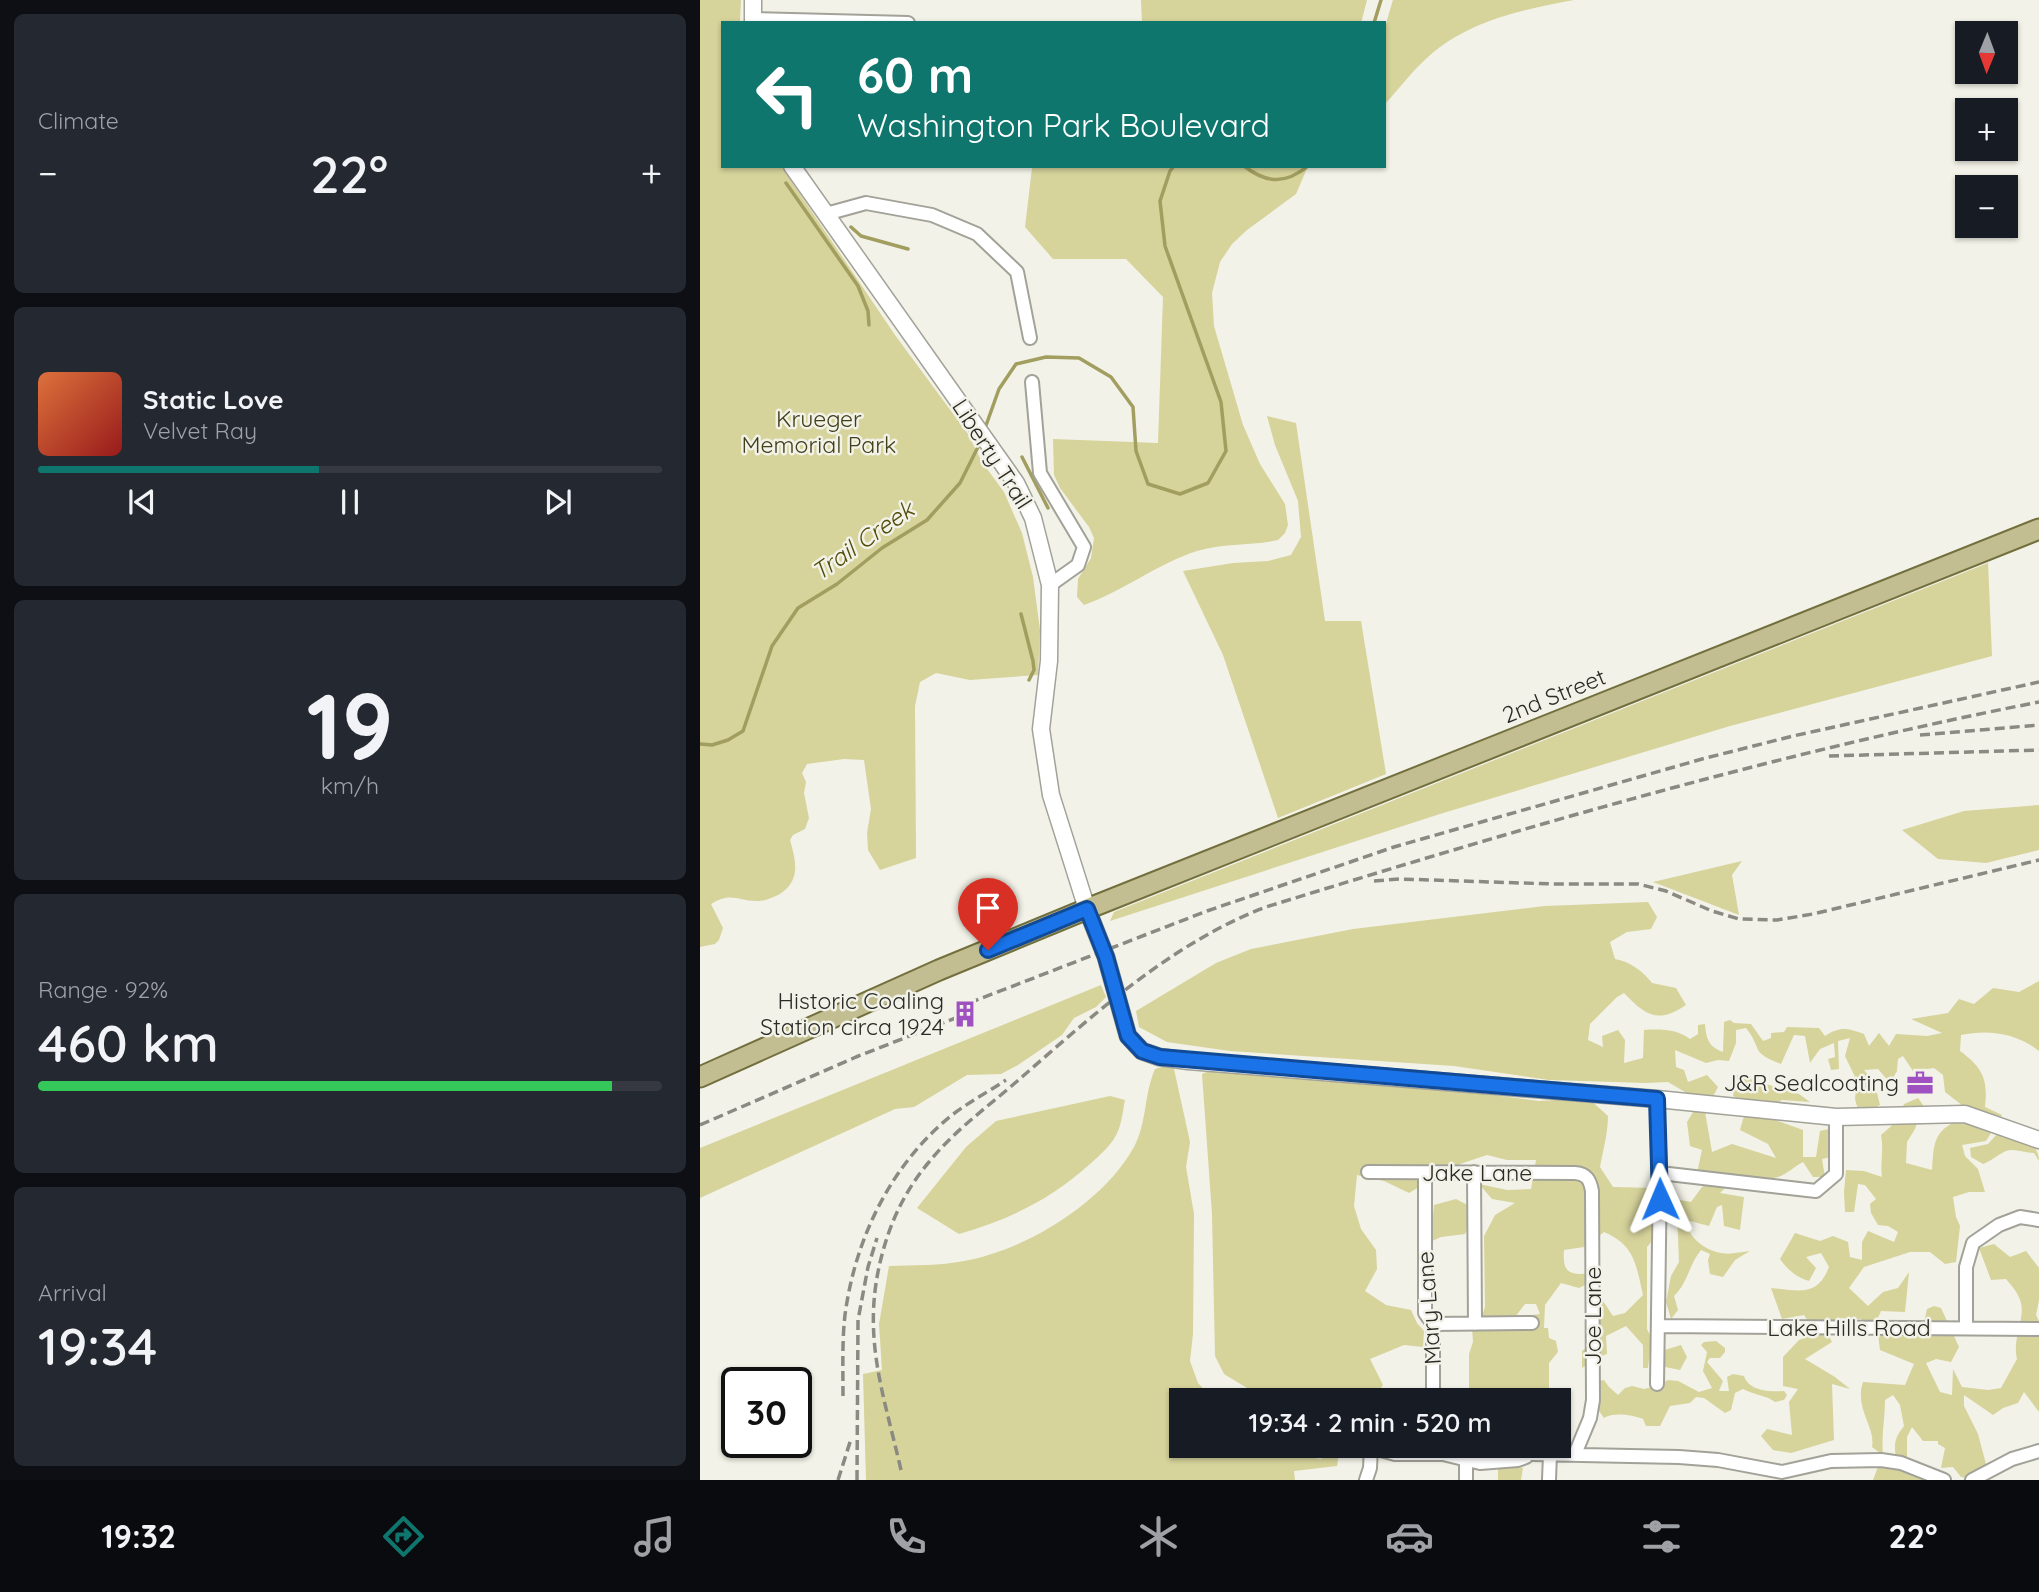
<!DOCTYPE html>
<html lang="en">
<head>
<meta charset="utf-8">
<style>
  body { margin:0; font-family:Quicksand,sans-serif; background:#242831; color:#f1f3f6; height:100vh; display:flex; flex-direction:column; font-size:26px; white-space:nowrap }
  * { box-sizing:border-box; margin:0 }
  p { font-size:23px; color:#9ea1a6 }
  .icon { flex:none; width:38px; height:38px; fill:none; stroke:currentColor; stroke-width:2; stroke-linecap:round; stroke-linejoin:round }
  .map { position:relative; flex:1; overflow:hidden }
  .sheet { display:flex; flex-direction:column; gap:14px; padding:14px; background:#0d0f14; width:700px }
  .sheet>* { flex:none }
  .hud { position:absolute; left:21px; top:21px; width:665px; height:147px; border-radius:0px; box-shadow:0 2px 5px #0004; background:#0f766e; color:#fff; overflow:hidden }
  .needle { width:46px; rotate:181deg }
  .tools { position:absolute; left:1255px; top:21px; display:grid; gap:14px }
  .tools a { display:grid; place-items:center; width:63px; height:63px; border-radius:0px; background:#171b24; box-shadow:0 2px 5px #0004; font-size:35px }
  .speed { position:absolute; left:21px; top:1367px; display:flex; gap:14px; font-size:35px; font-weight:700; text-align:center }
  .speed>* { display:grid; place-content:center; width:91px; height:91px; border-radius:50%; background:#171b24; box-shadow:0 2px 5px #0004; line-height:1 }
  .speed .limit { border:4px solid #111; border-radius:10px; background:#fff; color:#111 }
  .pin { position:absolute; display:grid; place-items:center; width:60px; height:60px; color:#fff; margin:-72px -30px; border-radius:50% 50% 50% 0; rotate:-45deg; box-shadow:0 0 7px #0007 }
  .pin .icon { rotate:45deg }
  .me { position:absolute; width:77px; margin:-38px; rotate:359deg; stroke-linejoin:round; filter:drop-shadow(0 0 5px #0008) }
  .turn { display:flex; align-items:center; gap:24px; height:147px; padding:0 21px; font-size:32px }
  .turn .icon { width:91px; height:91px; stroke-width:2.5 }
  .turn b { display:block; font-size:49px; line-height:60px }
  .big { font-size:52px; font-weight:600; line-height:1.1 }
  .sheet .card { flex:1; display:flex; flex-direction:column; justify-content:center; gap:10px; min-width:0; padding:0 24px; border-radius:10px; background:#242831 }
  .sheet .dial { align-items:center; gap:0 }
  .dial b { font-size:91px; line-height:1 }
  .song { display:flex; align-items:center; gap:21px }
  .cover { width:84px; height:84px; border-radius:10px; background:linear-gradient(135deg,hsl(20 70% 55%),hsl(0 70% 35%)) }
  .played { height:7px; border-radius:4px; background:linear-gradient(90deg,#0f766e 45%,#363941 45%) }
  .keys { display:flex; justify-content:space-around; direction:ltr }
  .heat { display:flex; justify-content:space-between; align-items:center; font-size:38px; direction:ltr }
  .charge { height:10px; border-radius:5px; background:linear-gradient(90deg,#34c759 92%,#363941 0) }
  .trip { position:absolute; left:469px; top:1388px; width:402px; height:70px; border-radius:0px; background:#171b24; box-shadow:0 2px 5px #0004; font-weight:600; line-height:70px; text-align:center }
  .menu { display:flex; height:112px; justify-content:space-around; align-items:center; background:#090b0e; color:#9ea1a6 }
  .menu .icon { width:49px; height:49px }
  .menu .on { color:#0f766e }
  .menu b { font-size:32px; color:#f1f3f6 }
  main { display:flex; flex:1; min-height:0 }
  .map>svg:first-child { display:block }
</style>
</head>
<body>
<main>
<section class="sheet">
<div class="card"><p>Climate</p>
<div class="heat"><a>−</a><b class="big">22°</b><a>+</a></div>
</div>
<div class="card">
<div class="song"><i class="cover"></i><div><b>Static Love</b><p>Velvet Ray</p></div></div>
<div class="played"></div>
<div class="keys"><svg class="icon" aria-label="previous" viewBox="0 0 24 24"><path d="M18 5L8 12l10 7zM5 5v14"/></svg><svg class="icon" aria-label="pause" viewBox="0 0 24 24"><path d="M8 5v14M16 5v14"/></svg><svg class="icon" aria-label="next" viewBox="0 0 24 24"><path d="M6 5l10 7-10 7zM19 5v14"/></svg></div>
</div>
<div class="card dial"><b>19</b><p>km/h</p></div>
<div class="card"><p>Range · 92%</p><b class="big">460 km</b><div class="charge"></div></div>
<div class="card"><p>Arrival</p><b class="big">19:34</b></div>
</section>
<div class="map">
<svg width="1339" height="1480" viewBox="0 0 1339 1480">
  <rect width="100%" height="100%" fill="#f2f2e8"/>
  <!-- green -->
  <path fill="#d6d39b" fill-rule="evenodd" d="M0 0H41L40 23H23V166H81L195 335 268 434 282 462 304 492 322 533 333 577 340 630 338 675 270 680 236 673 220 682 215 706 216 858 180 870 168 850 167 833 171 809 164 760 144 759 107 764 102 773 106 782 104 793 109 818 105 829 93 835 90 840C96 861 101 880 80 894 74 897 65 901 59 901 38 902 33 891 11 904L23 928 19 940 15 944 0 947Z
    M441 0H667L661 23H442Z
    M693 0H874C824 9 767 21 728 57 711 72 699 89 684 105V30Z
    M328 166H608L596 194 547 230 532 244 520 262 512 293 514 326 543 425 560 464 585 504 588 525 585 533 578 540C551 546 523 543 497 551 457 564 423 591 384 605L377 597 378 579 391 558 394 538 389 527 360 488 354 475 353 439 458 443 463 297 426 259H353L325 227 332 168Z
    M567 416 596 423 625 621H661L686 774 578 818 523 655 483 571 533 563 568 561 591 555 601 537 598 501 575 445Z
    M1288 563 1292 656 1030 726 740 814 410 921 414 912Z
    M1339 805V850L1286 863 1238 859 1202 830 1264 811Z
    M1042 861 1032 875 1039 915 953 882Z
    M948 902 957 917 951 929 927 932 910 942 915 959C929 961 944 972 952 983L976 988 986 1005C958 1024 946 1016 924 993L917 997 890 1024 888 1040 903 1047 902 1036 918 1030 925 1040 924 1063 943 1058 944 1030C961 1029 976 1029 990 1039L998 1034V1025L1005 1024C1006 1039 1009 1047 1023 1052L1024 1022 1030 1020 1034 1023 1051 1024 1063 1041 1071 1038V1033L1084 1032 1087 1027 1119 1028 1125 1036C1140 1026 1148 1028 1164 1034L1169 1046 1179 1033 1189 1046 1196 1034 1227 1036 1242 1033 1211 1019 1248 1013 1259 999 1274 1004 1293 988 1319 992 1339 981V1051C1317 1033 1288 1029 1261 1035L1260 1051C1283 1068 1288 1079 1285 1107L1302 1115 1286 1141 1262 1145 1265 1156 1278 1169 1285 1192H1269L1253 1197 1256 1217 1260 1226 1256 1262 1245 1264 1230 1252H1210L1164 1267 1149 1288 1168 1306 1183 1292 1198 1288 1209 1272 1205 1312 1181 1311 1177 1320 1199 1334 1221 1336 1227 1309 1234 1306 1241 1308 1259 1347 1251 1362 1236 1359 1226 1363 1240 1392 1252 1395 1253 1369 1262 1387 1288 1390 1301 1388 1317 1359C1312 1339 1325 1320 1321 1303 1319 1294 1312 1286 1306 1279L1291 1280 1279 1248 1294 1244 1310 1257 1326 1251 1339 1268V1300L1336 1315 1339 1321V1412L1324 1392 1318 1403 1303 1408 1293 1415 1264 1395V1406L1278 1434 1287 1468 1268 1478 1261 1477 1253 1467 1241 1468 1245 1448 1238 1444V1441H1223L1212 1427 1207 1437V1460L1196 1459C1194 1444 1194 1439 1204 1426L1200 1405 1193 1395 1185 1400C1185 1419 1181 1436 1183 1455L1172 1447C1176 1427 1154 1409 1163 1382L1205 1385 1214 1364 1180 1350 1178 1334 1161 1319 1137 1318 1127 1332 1132 1342 1105 1359 1135 1377 1150 1389 1132 1384 1134 1440 1091 1453 1073 1450 1061 1436 1067 1429 1092 1435 1089 1402 1098 1389 1083 1386V1357L1099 1340 1116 1333 1104 1315 1082 1319 1071 1288C1098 1290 1117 1298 1129 1267L1121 1253 1106 1257 1116 1268 1109 1281C1096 1277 1088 1270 1080 1259L1095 1233 1120 1241 1133 1236 1148 1242 1150 1257 1162 1260V1242L1168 1231 1194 1242 1198 1232 1188 1226 1178 1225 1171 1213 1170 1204 1176 1199 1165 1185 1158 1184 1154 1212H1145L1144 1192 1146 1170 1164 1171 1182 1177C1180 1162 1184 1150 1181 1135L1197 1121 1204 1104 1218 1098 1223 1105 1215 1129 1207 1142 1206 1163 1232 1170C1234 1144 1233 1131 1259 1120L1263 1106 1245 1092 1243 1075 1234 1068 1213 1071 1203 1056 1198 1059 1197 1071 1190 1083 1178 1069 1164 1070 1169 1076V1089L1177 1093 1180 1105 1166 1112 1158 1110 1155 1099 1157 1081 1145 1056 1150 1038 1138 1041 1139 1069 1131 1070 1128 1059 1135 1057 1134 1043 1120 1049 1110 1063 1105 1036 1094 1035 1081 1064C1049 1052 1063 1049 1046 1028L1036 1030V1043L1029 1061 1018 1060 1006 1063 975 1050 976 1067 984 1070 988 1082 1007 1075 1018 1087 1005 1112 1012 1152 1032 1144 1076 1158 1068 1144 1040 1130 1043 1119 1054 1106 1033 1096 1037 1075 1099 1094 1110 1102 1082 1100 1071 1107 1067 1117 1103 1130V1157H1116L1120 1131 1129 1129 1131 1157 1122 1159 1125 1177H1113L1103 1162C1095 1166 1087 1174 1078 1177 1054 1183 1040 1172 1020 1193L1044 1197 1040 1230 1024 1226 1022 1205 1017 1207 1009 1226 990 1221 987 1225C990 1239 1007 1251 1021 1253 1030 1255 1041 1252 1050 1251L1035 1260 1023 1277 1010 1274 1008 1260 1010 1254 1001 1250C989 1264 988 1283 974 1296L978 1310 971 1319 966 1302 971 1276 979 1262 977 1210 980 1200 991 1202 1002 1187 1023 1173H997L1002 1150 990 1146 987 1122 995 1109 985 1092 968 1082 946 1083 849 1080 754 1066 530 1051 467 1042 439 1027 436 1011 516 963 551 949 653 929 845 906Z
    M401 985 406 997 396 1007 374 1018 362 1035 318 1065 301 1074 267 1075 214 1107 195 1109 0 1198V1148Z
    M469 1065 474 1069 490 1142 486 1167 494 1214 493 1334 490 1361 498 1383 511 1397 519 1400H481V1446H609L598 1447 603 1456 621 1459 633 1448 639 1454 637 1466 594 1471 595 1480H166L163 1374 182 1370 179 1324 189 1266C214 1265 240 1266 264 1261 326 1250 403 1203 434 1147 447 1123 444 1094 455 1069Z
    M522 1065 744 1089 839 1101 888 1098 908 1116C908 1133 903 1150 900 1167L913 1187 952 1188 957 1221 956 1236 947 1247V1329L953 1341 965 1350 981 1345 987 1357 980 1370 965 1367 950 1350 948 1368H943V1345L926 1326 906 1336 907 1354 896 1358 882 1368V1351L898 1338 901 1298 913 1316 925 1313 943 1295C936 1265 935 1245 904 1232L884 1247 864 1250C862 1276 872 1275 894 1273L897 1279 879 1288 861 1283 845 1305 844 1328H848L849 1338 856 1341 858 1352 849 1363V1400H769V1354L773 1342 772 1328H778L785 1307 784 1236 795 1215 815 1203 792 1199 779 1184 807 1190 831 1189 836 1160H807L787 1155 754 1166 709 1193 684 1181 657 1175 654 1206 661 1229 676 1250 677 1269 665 1291 686 1305 711 1310 717 1323 724 1331 723 1347 704 1345 670 1359 683 1385 672 1400H539L547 1388 524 1374 515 1356 512 1214 502 1074ZM825 1304H836L840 1314 833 1315 828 1328 812 1321Z
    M410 1096 425 1100C423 1109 422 1122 418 1131 413 1144 400 1155 390 1164 350 1200 310 1219 259 1234L217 1208 266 1147 296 1121Z
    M1299 1132C1314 1137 1339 1140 1339 1161L1334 1153C1324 1153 1312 1147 1304 1152 1296 1156 1293 1160 1283 1164L1271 1157 1270 1148 1288 1144Z
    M756 1199 777 1210 765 1234 741 1237 732 1241 722 1235V1229L732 1228 734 1205Z
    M1016 1341 1025 1348V1352L1020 1358H1010L1007 1362 1023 1381 1019 1391H1029L1027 1377 1033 1374 1044 1376C1049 1391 1069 1392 1084 1391L1087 1395 1084 1400 1075 1402C1066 1395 1054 1395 1043 1389L1035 1393 1031 1410 1025 1413 1004 1398 996 1397 990 1403 970 1406 960 1426H946L943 1419C932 1415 914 1412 904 1418L897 1408 898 1381 904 1380 909 1387 918 1395 925 1388 932 1386 944 1389 959 1385 968 1380 978 1381 999 1392 1012 1388 1003 1371 1007 1352 1001 1345 1004 1342Z
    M813 1461 814 1467 823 1468 821 1480H798V1462Z
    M1178 1467 1198 1470 1216 1477 1220 1475 1230 1480H1173Z"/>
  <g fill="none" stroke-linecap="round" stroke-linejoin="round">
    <!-- stream -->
    <path stroke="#a29e60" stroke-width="3.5" d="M674 23 681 0
      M544 166C567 184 586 184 608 166
      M86 183 158 286 168 311 169 325
      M151 227 161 236 208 249
      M284 431 299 389 316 364 346 357 379 358 411 377 433 407 436 451 448 484 480 494 508 483 526 451 521 402 465 246 460 201 470 171 474 166
      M322 457 348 508
      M321 614 333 661 334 670 329 680
      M0 744 12 745 28 740 43 731 72 646 98 608 137 584 182 548 227 520 260 483 281 441"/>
    <!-- minor casing -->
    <g stroke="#a2a299" stroke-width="16">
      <path id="minor" d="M53 19 208 23
        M126 214 166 203 232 215 277 234 317 272 330 338
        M332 382 340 473 384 547 378 565 350 585
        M957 1099 960 1173 957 1384
        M668 1172 875 1173C887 1174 890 1180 892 1191L893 1400 890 1418 875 1454
        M774 1172 775 1324
        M960 1173 1116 1191 1136 1174V1117
        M725 1174V1313L733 1324V1400
        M733 1324 832 1323
        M960 1326 1339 1329
        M1266 1328V1267L1273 1243 1299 1225 1320 1217 1339 1220
        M766 1452V1480
        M743 1454 779 1450 833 1454 979 1457 1018 1460 1082 1472 1131 1461 1181 1460 1201 1463 1244 1480
        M666 1480 670 1468 671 1447 695 1454H743L780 1463 818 1460 826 1457
        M849 1480 850 1454
        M1272 1480 1312 1459 1339 1451"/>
    </g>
    <!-- tertiary casing -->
    <g stroke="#a2a299" stroke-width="19">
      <path id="tertiary" d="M53 0V23
        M92 166 316 483 333 518 350 585 349 661 341 729 351 795 387 909 406 957 428 1036 442 1051 459 1057 488 1061 957 1099 1136 1117 1265 1114 1339 1140"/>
    </g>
    <!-- primary casing -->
    <g stroke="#726f3d" stroke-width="23">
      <path id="primary" d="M0 1077 239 970 387 909 1339 529"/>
    </g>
    <!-- minor -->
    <use href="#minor" stroke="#fff" stroke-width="12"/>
    <!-- tertiary -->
    <use href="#tertiary" stroke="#fff" stroke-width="16"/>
    <!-- primary -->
    <use href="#primary" stroke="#c2be92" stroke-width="19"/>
    <!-- rail -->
    <path stroke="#8a8a83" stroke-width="3.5" stroke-dasharray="10 5" stroke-linecap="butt" d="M1220 735 1339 725
      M1129 756 1339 750
      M674 881 700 879 853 884H938L966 891 1012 911 1039 919 1077 920 1113 914 1339 860
      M269 1003 507 911 694 847 1002 759 1093 736 1339 682
      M0 1125 156 1057 258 1017
      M143 1396C143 1369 142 1341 145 1315 155 1239 191 1164 252 1115 269 1102 288 1092 306 1080
      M201 1470C183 1391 160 1333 183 1251 192 1218 207 1188 229 1162 254 1131 285 1109 315 1083 391 1017 471 943 566 907 821 828 1077 753 1339 702
      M138 1480 151 1439
      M157 1480 158 1320 168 1267 177 1238"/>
  </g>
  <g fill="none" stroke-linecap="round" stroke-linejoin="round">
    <!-- route casing -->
    <g stroke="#114b97" stroke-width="18">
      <path id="route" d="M288 950 387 909 406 957 428 1036 442 1051 460 1057 957 1099 960 1199"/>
    </g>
    <!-- route -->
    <use href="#route" stroke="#1a73e8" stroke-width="12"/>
  </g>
  <!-- icons -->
  <defs>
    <g id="building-bare" transform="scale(2.1)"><path d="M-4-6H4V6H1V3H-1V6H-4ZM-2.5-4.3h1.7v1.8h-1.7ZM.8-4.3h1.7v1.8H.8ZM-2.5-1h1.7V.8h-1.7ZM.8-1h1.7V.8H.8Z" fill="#a051c1" stroke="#f2f2e8" stroke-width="2.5" paint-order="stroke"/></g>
    <g id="office-bare" transform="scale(2.1)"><path d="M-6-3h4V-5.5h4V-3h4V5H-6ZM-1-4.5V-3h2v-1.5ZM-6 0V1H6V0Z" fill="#a051c1" stroke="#f2f2e8" stroke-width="2.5" paint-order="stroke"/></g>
  </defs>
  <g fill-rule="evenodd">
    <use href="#building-bare" x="265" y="1014"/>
    <use href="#office-bare" x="1220" y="1083"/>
  </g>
  <g text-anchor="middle" stroke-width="5" stroke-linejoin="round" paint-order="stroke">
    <!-- park labels -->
    <g font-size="23" fill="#42401b" stroke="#f2f2e8">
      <text x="119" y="427">Krueger<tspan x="119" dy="26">Memorial Park</tspan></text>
    </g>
    <!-- street labels -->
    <g font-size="23" fill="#2b2b27" stroke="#f2f2e8">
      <text transform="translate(292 454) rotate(57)" y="8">Liberty Trail</text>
      <text transform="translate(854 696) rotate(-22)" y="8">2nd Street</text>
      <text x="777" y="1181">Jake Lane</text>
      <text transform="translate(729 1308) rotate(-94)" y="8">Mary Lane</text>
      <text transform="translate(893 1316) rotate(-90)" y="8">Joe Lane</text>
      <text x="1149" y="1336">Lake Hills Road</text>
    </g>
    <!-- poi labels -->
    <g font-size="23" fill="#2b2b27" stroke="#f2f2e8" text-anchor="end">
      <text x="244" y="1009">Historic Coaling<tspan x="244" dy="26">Station circa 1924</tspan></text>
      <text x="1199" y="1091">J&amp;R Sealcoating</text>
    </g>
    <!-- water labels -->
    <g font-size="24" font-style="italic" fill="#524d08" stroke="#f2f2e8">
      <text transform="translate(163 541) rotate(-35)" y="8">Trail Creek</text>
    </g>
  </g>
</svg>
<div class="tools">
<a><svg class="needle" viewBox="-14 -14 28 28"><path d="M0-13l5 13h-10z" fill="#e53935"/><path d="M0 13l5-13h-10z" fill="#9ea1a6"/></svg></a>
<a>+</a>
<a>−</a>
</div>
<div class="speed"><div class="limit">30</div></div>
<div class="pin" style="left:288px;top:950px;background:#d93025"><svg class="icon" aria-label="arrive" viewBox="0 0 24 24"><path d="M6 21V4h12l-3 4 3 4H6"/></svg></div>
<svg class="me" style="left:960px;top:1199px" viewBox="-20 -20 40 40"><path d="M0-17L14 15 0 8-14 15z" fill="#1a73e8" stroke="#fff" stroke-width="4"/></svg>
<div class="trip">19:34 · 2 min · 520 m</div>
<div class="hud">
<div class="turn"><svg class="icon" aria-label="left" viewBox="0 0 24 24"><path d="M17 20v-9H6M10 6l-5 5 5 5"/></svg><div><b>60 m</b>Washington Park Boulevard</div></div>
</div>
</div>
</main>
<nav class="menu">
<b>19:32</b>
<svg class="icon on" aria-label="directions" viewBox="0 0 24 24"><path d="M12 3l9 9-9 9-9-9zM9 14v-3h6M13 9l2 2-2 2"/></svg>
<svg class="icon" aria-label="music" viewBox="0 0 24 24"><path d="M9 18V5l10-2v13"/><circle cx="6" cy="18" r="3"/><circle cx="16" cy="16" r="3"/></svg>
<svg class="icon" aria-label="phone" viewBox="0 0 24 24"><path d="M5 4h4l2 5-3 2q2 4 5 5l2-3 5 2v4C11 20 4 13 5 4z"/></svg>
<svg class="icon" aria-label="climate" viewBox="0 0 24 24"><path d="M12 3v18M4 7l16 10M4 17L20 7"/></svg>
<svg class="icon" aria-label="car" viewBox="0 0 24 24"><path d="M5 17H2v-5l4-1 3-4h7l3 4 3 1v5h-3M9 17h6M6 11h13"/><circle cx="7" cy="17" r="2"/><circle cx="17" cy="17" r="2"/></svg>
<svg class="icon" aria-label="filters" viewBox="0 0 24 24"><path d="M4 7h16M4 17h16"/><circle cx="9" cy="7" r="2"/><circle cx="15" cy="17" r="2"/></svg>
<b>22°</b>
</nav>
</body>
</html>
